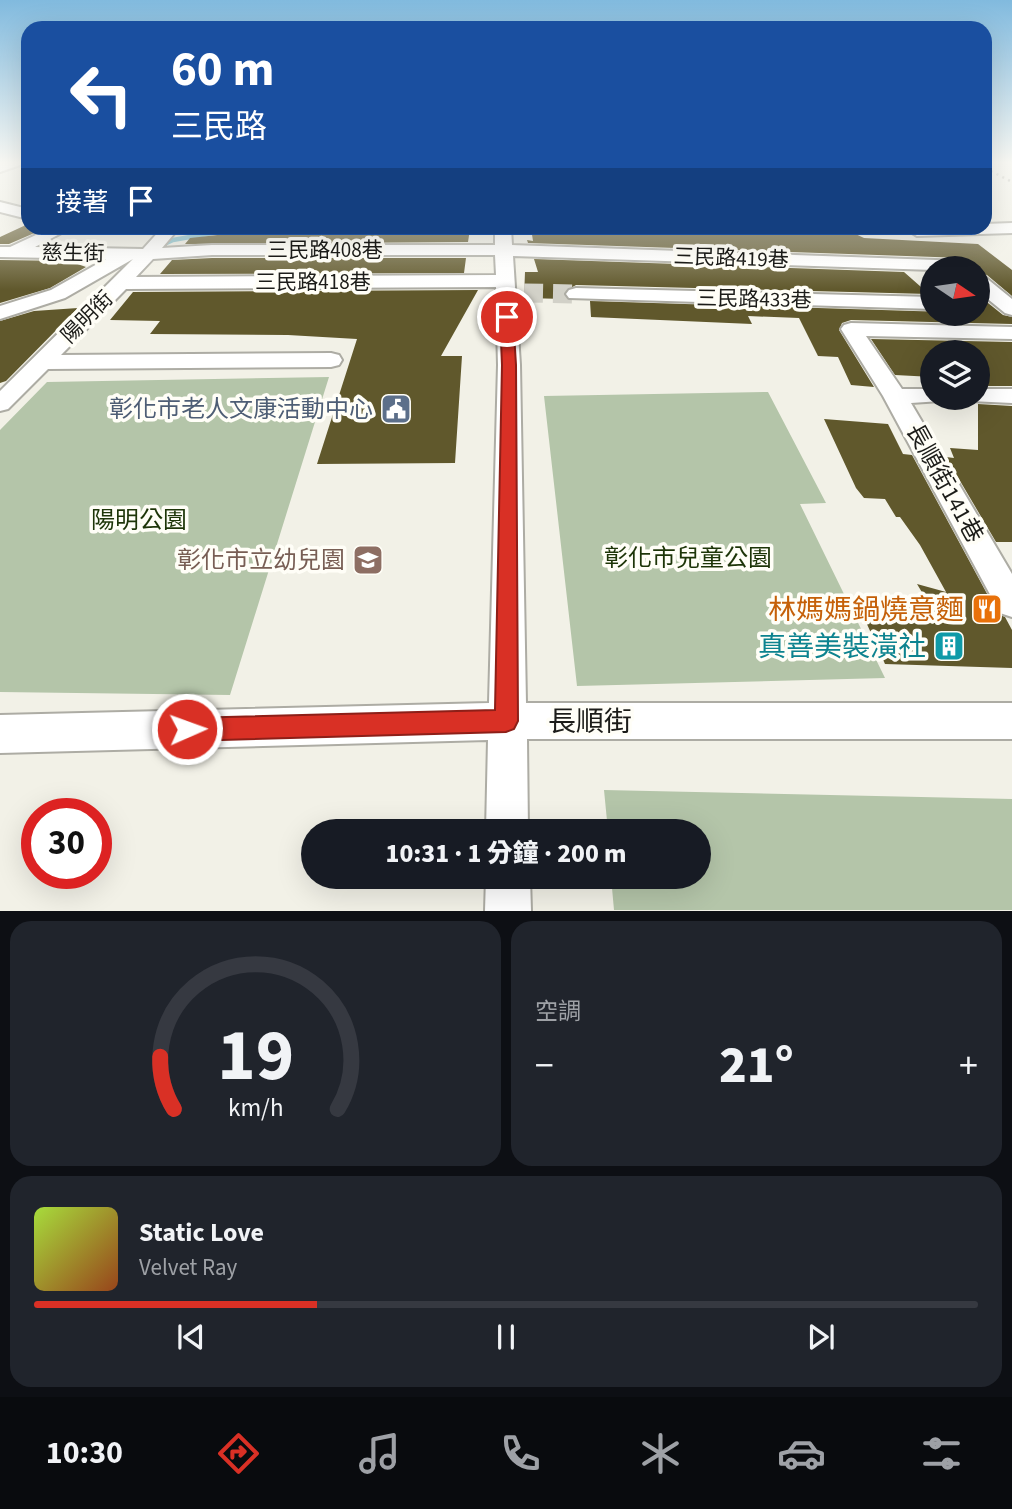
<!DOCTYPE html>
<html lang="zh-TW">
<head>
<meta charset="utf-8">
<style>
  body { margin:0; font-family:"Source Sans 3","Noto Sans TC",sans-serif; background:#20242c; color:#f1f3f6; height:100vh; display:flex; flex-direction:column; font-size:26px; white-space:nowrap }
  * { box-sizing:border-box; margin:0 }
  p { font-size:23px; color:#9ea1a6 }
  .icon { flex:none; width:38px; height:38px; fill:none; stroke:currentColor; stroke-width:2; stroke-linecap:round; stroke-linejoin:round }
  .map { position:relative; height:911px; overflow:hidden }
  .drawer { display:flex; flex-direction:column; gap:10px; padding:10px; background:#0d0f14; flex:1 }
  .drawer>* { flex:none }
  .banner { position:absolute; left:21px; top:21px; width:971px; height:214px; border-radius:21px; box-shadow:0 7px 28px #0002; background:#1a4fa0; color:#fff; overflow:hidden }
  .needle { width:46px; rotate:103deg }
  .tools { position:absolute; left:920px; top:256px; display:grid; gap:14px }
  .tools a { display:grid; place-items:center; width:70px; height:70px; border-radius:50%; background:#171b24; box-shadow:0 7px 28px #0002; font-size:35px }
  .speed { position:absolute; left:21px; top:798px; display:flex; gap:14px; font-size:35px; font-weight:700; text-align:center }
  .speed>* { display:grid; place-content:center; width:91px; height:91px; border-radius:50%; background:#171b24; box-shadow:0 7px 28px #0002; line-height:1 }
  .speed .limit { border:10px solid #d22; background:#fff; color:#111 }
  .pin { position:absolute; display:grid; place-items:center; width:60px; height:60px; color:#fff; margin:-30px; border:4px solid #fff; border-radius:50%; box-shadow:0 2px 7px #0007 }
  .me { position:absolute; width:77px; margin:-38px; rotate:88deg; stroke-linejoin:round; filter:drop-shadow(0 0 5px #0008) }
  .turn { display:flex; align-items:center; gap:24px; height:147px; padding:0 35px; font-size:32px }
  .turn .icon { width:91px; height:91px; stroke-width:2.5 }
  .turn b { display:block; font-size:49px; line-height:60px }
  .then { display:flex; align-items:center; height:66px; padding:0 35px; background:#0003; gap:14px; font-size:26px }
  .big { font-size:52px; font-weight:800; line-height:1.1 }
  .drawer .widget { flex:1; display:flex; flex-direction:column; justify-content:center; gap:10px; min-width:0; padding:0 24px; border-radius:21px; background:#20242c }
  .drawer .dial { align-items:center; gap:0 }
  .dial svg { height:182px; overflow:visible; fill:none; stroke:#363941; stroke-width:7; stroke-linecap:round; text-anchor:middle }
  .dial text { fill:#f1f3f6; stroke:none }
  .song { display:flex; align-items:center; gap:21px }
  .cover { width:84px; height:84px; border-radius:10px; background:linear-gradient(135deg,hsl(80 70% 55%),hsl(20 70% 35%)) }
  .played { height:7px; border-radius:4px; background:linear-gradient(90deg,#d93025 30%,#363941 30%) }
  .keys { display:flex; justify-content:space-around; direction:ltr }
  .heat { display:flex; justify-content:space-between; align-items:center; font-size:38px; direction:ltr }
  .drawer .tiles { flex:1; display:grid; gap:10px; grid-template-columns:1fr 1fr }
  .widget:last-child { grid-column:span 2 }
  .trip { position:absolute; left:301px; top:819px; width:410px; height:70px; border-radius:35px; background:#171b24; box-shadow:0 7px 28px #0002; font-weight:800; line-height:70px; text-align:center }
  .menu { display:flex; height:112px; justify-content:space-around; align-items:center; background:#090b0e; color:#9ea1a6 }
  .menu .icon { width:49px; height:49px }
  .menu .active { color:#d93025 }
  .menu b { font-size:32px; color:#f1f3f6 }
  .map>svg:first-child { display:block }
</style>
</head>
<body>
<div class="map">
<svg width="1012" height="911" viewBox="0 0 1012 911">
  <rect width="100%" height="100%" fill="#f2f1e7"/>
  <!-- green -->
  <path fill="#b4c5a9" d="M329 377 230 695 0 692V430L47 382Z
    M768 392 826 503 800 504 885 678 577 686 544 396Z
    M604 790 1012 799V910H614L611 877H698V831H608Z"/>
  <g fill="none" stroke-linecap="round" stroke-linejoin="round">
    <!-- stream -->
    <path stroke="#86c2ce" stroke-width="4.5" d="M160 246 173 240 240 228"/>
  </g>
  <!-- building -->
  <path fill="#60582c" d="M28 224V228H46L9 244H0V237Z
    M281 228H397L470 229 468 242 185 244 190 238Z
    M531 228H730L791 232 789 228H828L847 230 864 238 978 244 1012 270V296L987 275 978 273V268H968L969 263 964 258 528 243 527 240 533 241Z
    M212 258H466L464 273 160 274 172 260Z
    M534 259 904 272 929 294 576 285 564 292 566 299 524 298 525 272H538Z
    M0 260 69 261 86 267 50 288 0 303Z
    M478 290 441 356H462L455 463 317 464 357 339 288 335 150 334 160 321 110 320 133 292Z
    M978 295 1003 315 1012 317V324L851 320 842 323 839 330 874 387 851 385 838 357 818 356 799 318 748 316 752 324 591 317 590 301 978 313Z
    M78 308 6 381 0 383V321L34 311Z
    M871 339 1012 342V386H978V382L983 379H978V352H933V377L895 375Z
    M978 404 1012 406V542H996L946 457 954 458 950 448 978 450Z
    M824 419 888 424 903 454 912 455 998 614 1005 617 1012 630V668L885 664 866 622 912 617 907 600 926 599 917 584 946 592 920 545 900 517H896L885 499 864 498 856 488Z"/>
  <g fill="none" stroke-linecap="round" stroke-linejoin="round">
    <!-- minor-tunnel -->
    <path stroke="#d2d1c8" stroke-width="19" stroke-dasharray="19 10" stroke-linecap="butt" d="M524 293 576 294"/>
    <!-- minor casing -->
    <g stroke="#adaca4" stroke-width="4">
      <path id="minor" d="M22 162 20 165 0 172V163Z
        M0 202 28 209V219L0 212Z
        M1012 223V233L917 236 909 231 911 228H985V224Z
        M51 228H71L35 247 143 249 162 228H179L162 248 212 245H495V228H511L512 245 964 261 967 265 965 268 933 270 513 256 520 365 526 703H1012V739H527L528 831H486L488 740 0 753V715L489 703 498 365 496 287 126 289 61 355 331 353 339 355 342 360 339 365 331 367 48 369 8 409 0 411V391L133 259 65 298 0 319V306L51 290 106 259 0 257V247H10ZM212 255H495L496 275 136 277 153 259Z
        M978 275 985 277 1012 299V315L1005 313 978 291Z
        M576 288 933 297V309L569 298 566 294 569 290Z
        M851 323 1012 327V339L866 336 902 389H933V397H944L941 401 911 403 1012 574V617L1000 613 883 396 841 329 844 325Z
        M978 389H1012V403L970 401 967 397H978Z
        M486 877H530L531 911H485Z"/>
    </g>
    <!-- minor -->
    <use href="#minor" fill="#fff" fill-rule="evenodd"/>
    <!-- rail -->
    <path stroke="#8c8b84" stroke-width="2.5" stroke-dasharray="2 4.5" stroke-linecap="butt" d="M985 168 1012 182"/>
  </g>
  <!-- sky -->
  <linearGradient id="sky" x2="0" y2="1"><stop stop-color="#81bade"/><stop offset="0.56" stop-color="#f9f9f4"/><stop offset="1" stop-color="#f9f9f4" stop-opacity="0"/></linearGradient>
  <rect width="1012" height="290" fill="url(#sky)"/>
  <!-- route -->
  <path fill="#d93025" stroke="#8d1f18" stroke-width="2" d="M507 313 513 317 516 365 518 721 514 729 506 732 187 741 178 737 175 729 178 721 187 718 495 710 502 365 500 317Z"/>
  <!-- icons -->
  <defs>
    <g id="civic-square" transform="scale(1.575)"><rect x="-9" y="-9" width="18" height="18" rx="4" fill="#5c6f8a" stroke="#fffef7"/><path d="M-.6-6.5H3V-4.5H.6V-3L4-1V1h2V6H-6V1h2V-1L-.6-3ZM-1.2 2.5V6h2.4V2.5Z" fill="#fff"/></g>
    <g id="school-square" transform="scale(1.575)"><rect x="-9" y="-9" width="18" height="18" rx="4" fill="#8d6e63" stroke="#fffef7"/><path d="M0-5L7-2L0 1L-7-2ZM-4 1L0 2.5L4 1V4Q0 6-4 4Z" fill="#fff"/></g>
    <g id="restaurant-square" transform="scale(1.575)"><rect x="-9" y="-9" width="18" height="18" rx="4" fill="#e8710a" stroke="#fffef7"/><path d="M-5-6h1v4h1v-4h1v4h1v-4h1v5L-1.5 .5V6h-2V.5L-5-1ZM5-6V6H3V1.5H1.5Q1.5-4 5-6Z" fill="#fff"/></g>
    <g id="building-square" transform="scale(1.575)"><rect x="-9" y="-9" width="18" height="18" rx="4" fill="#0f9aa8" stroke="#fffef7"/><path d="M-4-6H4V6H1V3H-1V6H-4ZM-2.5-4.3h1.7v1.8h-1.7ZM.8-4.3h1.7v1.8H.8ZM-2.5-1h1.7V.8h-1.7ZM.8-1h1.7V.8H.8Z" fill="#fff"/></g>
  </defs>
  <g fill-rule="evenodd">
    <use href="#civic-square" x="396" y="409"/>
    <use href="#school-square" x="368" y="560"/>
    <use href="#restaurant-square" x="987" y="609"/>
    <use href="#building-square" x="949" y="646"/>
  </g>
  <g text-anchor="middle" stroke-width="7" stroke-linejoin="round" paint-order="stroke">
    <!-- far-street labels -->
    <g font-size="21" fill="#1c1c19" stroke="#fffef7">
      <text x="325" y="257">三民路408巷</text>
      <text transform="translate(73 253) rotate(1)" y="7">慈生街</text>
      <text transform="translate(731 258) rotate(2)" y="7">三民路419巷</text>
      <text x="313" y="289">三民路418巷</text>
      <text transform="translate(754 299) rotate(1)" y="7">三民路433巷</text>
      <text transform="translate(87 317) rotate(-45)" y="7">陽明街</text>
    </g>
    <!-- service labels -->
    <g font-size="24" fill="#4e5e75" stroke="#fffef7" text-anchor="end">
      <text x="373" y="417">彰化市老人文康活動中心</text>
    </g>
    <!-- street labels -->
    <g font-size="24" fill="#1c1c19" stroke="#fffef7">
      <text transform="translate(945 483) rotate(61)" y="8">長順街141巷</text>
    </g>
    <!-- park labels -->
    <g font-size="24" fill="#1d3508" stroke="#fffef7">
      <text x="139" y="528">陽明公園</text>
      <text x="688" y="566">彰化市兒童公園</text>
    </g>
    <!-- education labels -->
    <g font-size="24" fill="#785e54" stroke="#fffef7" text-anchor="end">
      <text x="345" y="568">彰化市立幼兒園</text>
    </g>
    <!-- near-food labels -->
    <g font-size="28" fill="#c56008" stroke="#fffef7" text-anchor="end">
      <text x="964" y="619">林媽媽鍋燒意麵</text>
    </g>
    <!-- near-culture labels -->
    <g font-size="28" fill="#0d838f" stroke="#fffef7" text-anchor="end">
      <text x="926" y="656">真善美裝潢社</text>
    </g>
    <!-- near-street labels -->
    <g font-size="28" fill="#1c1c19" stroke="#fffef7">
      <text x="590" y="731">長順街</text>
    </g>
  </g>
</svg>
<div class="tools">
<a><svg class="needle" viewBox="-14 -14 28 28"><path d="M0-13l5 13h-10z" fill="#e53935"/><path d="M0 13l5-13h-10z" fill="#9ea1a6"/></svg></a>
<a><svg class="icon" aria-label="layers" viewBox="0 0 24 24"><path d="M12 4l9 5-9 5-9-5zM3 14l9 5 9-5"/></svg></a>
</div>
<div class="speed"><div class="limit">30</div></div>
<div class="pin" style="left:507px;top:317px;background:#d93025"><svg class="icon" aria-label="arrive" viewBox="0 0 24 24"><path d="M6 21V4h12l-3 4 3 4H6"/></svg></div>
<svg class="me" style="left:187px;top:729px" viewBox="-20 -20 40 40"><circle r="17" fill="#d93025" stroke="#fff" stroke-width="3"/><path d="M0-11L8 9 0 5-8 9z" fill="#fff"/></svg>
<div class="trip">10:31 · 1 分鐘 · 200 m</div>
<div class="banner">
<div class="turn"><svg class="icon" aria-label="left" viewBox="0 0 24 24"><path d="M17 20v-9H6M10 6l-5 5 5 5"/></svg><div><b>60 m</b>三民路</div></div>
<div class="then">接著<svg class="icon" aria-label="arrive" viewBox="0 0 24 24"><path d="M6 21V4h12l-3 4 3 4H6"/></svg></div>
</div>
</div>
<section class="drawer">
<div class="tiles">
<div class="widget dial"><svg viewBox="0 0 100 80">
<path d="M14 69A42 42 0 1 1 86 69"/>
<path d="M14 69A42 42 0 0 1 8 46" stroke="#d93025"/>
<text x="50" y="56" font-size="32" font-weight="700">19</text>
<text x="50" y="72" font-size="11">km/h</text>
</svg></div>
<div class="widget"><p>空調</p>
<div class="heat"><a>−</a><b class="big">21°</b><a>+</a></div>
</div>
<div class="widget">
<div class="song"><i class="cover"></i><div><b>Static Love</b><p>Velvet Ray</p></div></div>
<div class="played"></div>
<div class="keys"><svg class="icon" aria-label="previous" viewBox="0 0 24 24"><path d="M18 5L8 12l10 7zM5 5v14"/></svg><svg class="icon" aria-label="pause" viewBox="0 0 24 24"><path d="M8 5v14M16 5v14"/></svg><svg class="icon" aria-label="next" viewBox="0 0 24 24"><path d="M6 5l10 7-10 7zM19 5v14"/></svg></div>
</div>
</div>
</section>
<nav class="menu">
<b>10:30</b>
<svg class="icon active" aria-label="directions" viewBox="0 0 24 24"><path d="M12 3l9 9-9 9-9-9zM9 14v-3h6M13 9l2 2-2 2"/></svg>
<svg class="icon" aria-label="music" viewBox="0 0 24 24"><path d="M9 18V5l10-2v13"/><circle cx="6" cy="18" r="3"/><circle cx="16" cy="16" r="3"/></svg>
<svg class="icon" aria-label="phone" viewBox="0 0 24 24"><path d="M5 4h4l2 5-3 2q2 4 5 5l2-3 5 2v4C11 20 4 13 5 4z"/></svg>
<svg class="icon" aria-label="climate" viewBox="0 0 24 24"><path d="M12 3v18M4 7l16 10M4 17L20 7"/></svg>
<svg class="icon" aria-label="car" viewBox="0 0 24 24"><path d="M5 17H2v-5l4-1 3-4h7l3 4 3 1v5h-3M9 17h6M6 11h13"/><circle cx="7" cy="17" r="2"/><circle cx="17" cy="17" r="2"/></svg>
<svg class="icon" aria-label="filters" viewBox="0 0 24 24"><path d="M4 7h16M4 17h16"/><circle cx="9" cy="7" r="2"/><circle cx="15" cy="17" r="2"/></svg>
</nav>
</body>
</html>
